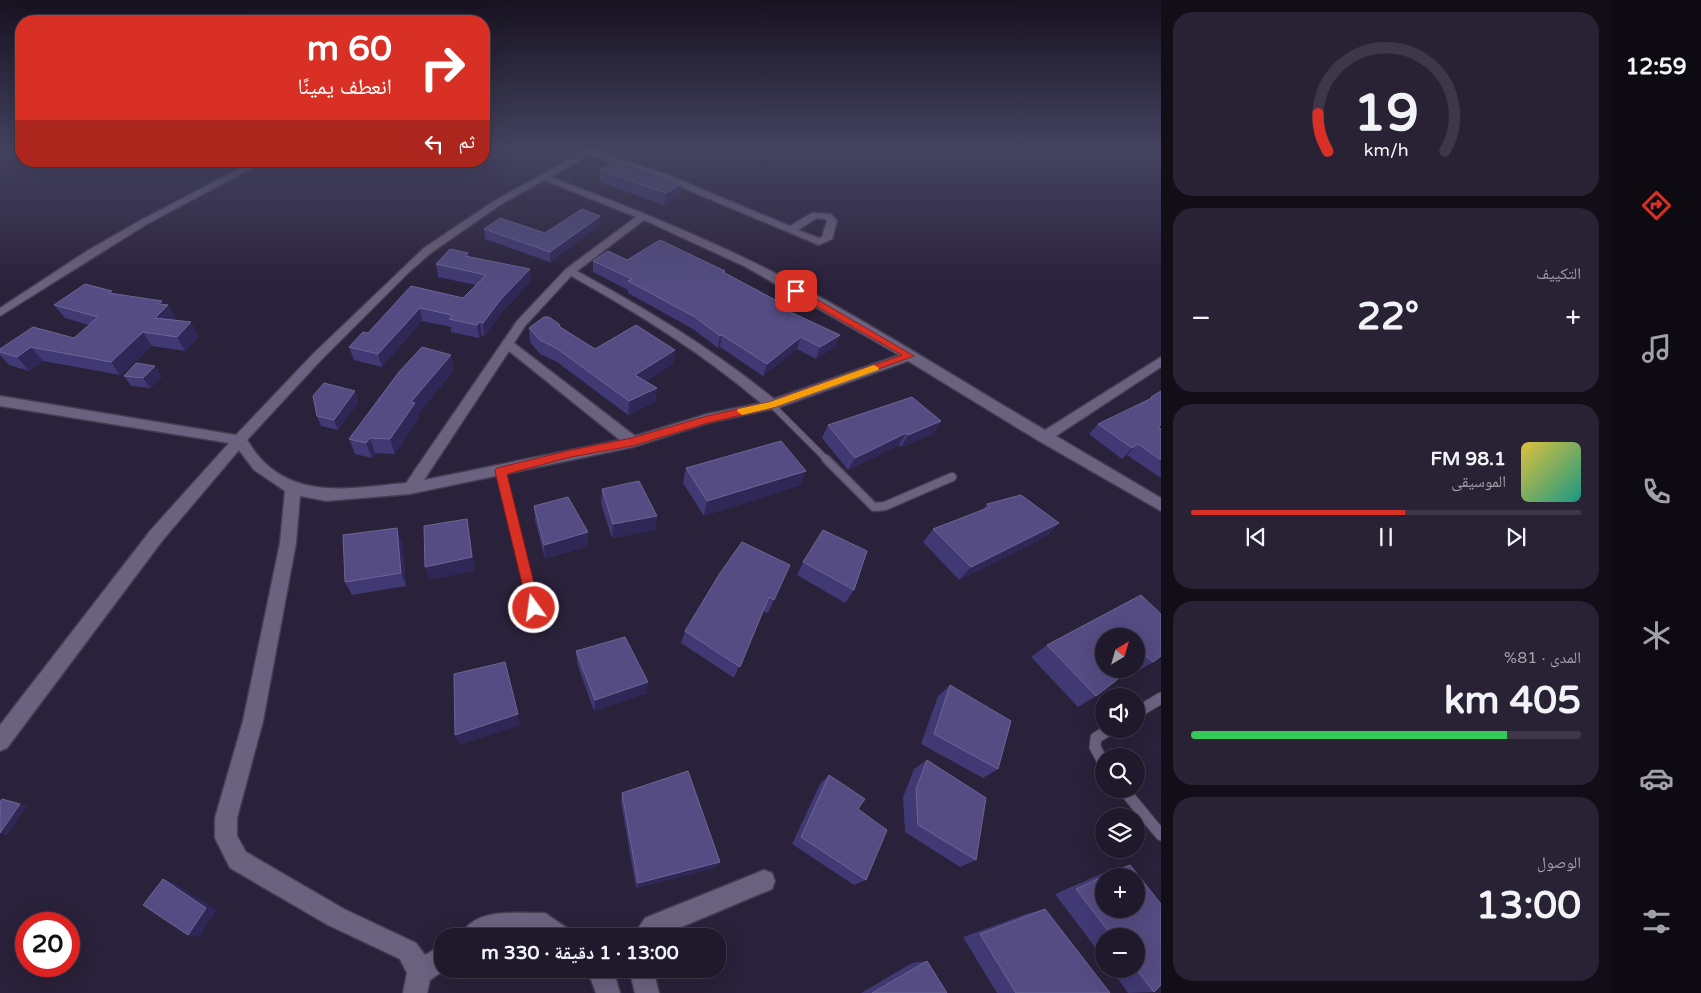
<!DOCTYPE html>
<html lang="ar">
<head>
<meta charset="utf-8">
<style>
  body { margin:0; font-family:"Varela Round","Noto Naskh Arabic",sans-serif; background:#282234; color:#f1f3f6; direction:rtl; height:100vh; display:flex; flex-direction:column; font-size:19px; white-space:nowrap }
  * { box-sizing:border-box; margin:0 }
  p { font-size:16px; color:#a2a0a9 }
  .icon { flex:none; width:28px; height:28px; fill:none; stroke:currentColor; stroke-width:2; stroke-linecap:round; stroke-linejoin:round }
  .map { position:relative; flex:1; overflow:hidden; direction:ltr }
  .sheet { display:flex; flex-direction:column; gap:12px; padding:12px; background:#120e18; width:450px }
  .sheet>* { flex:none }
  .top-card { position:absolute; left:15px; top:15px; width:475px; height:152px; border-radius:20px; box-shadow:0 5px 20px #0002,0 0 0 1px #3d3848; direction:rtl; background:#d93025; color:#fff; overflow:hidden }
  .needle { width:32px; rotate:37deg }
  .buttons { position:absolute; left:1095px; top:628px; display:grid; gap:10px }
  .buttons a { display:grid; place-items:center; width:50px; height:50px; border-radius:50%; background:#20192c; box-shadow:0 5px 20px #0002,0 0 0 1px #3d3848; font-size:25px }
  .speed { position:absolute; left:15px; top:912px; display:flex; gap:10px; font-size:25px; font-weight:700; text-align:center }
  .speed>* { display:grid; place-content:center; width:65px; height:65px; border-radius:50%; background:#20192c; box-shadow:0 5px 20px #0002,0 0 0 1px #3d3848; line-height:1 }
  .speed .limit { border:8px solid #d22; background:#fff; color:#111 }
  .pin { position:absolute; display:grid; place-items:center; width:42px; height:42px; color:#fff; margin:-21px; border-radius:10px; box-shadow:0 2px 8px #0006 }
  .me { position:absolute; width:55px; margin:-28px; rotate:346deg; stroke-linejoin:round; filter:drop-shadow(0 0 4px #0008) }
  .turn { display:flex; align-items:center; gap:18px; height:105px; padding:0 15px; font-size:22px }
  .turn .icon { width:65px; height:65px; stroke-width:2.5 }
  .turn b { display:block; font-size:35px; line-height:42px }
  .then { display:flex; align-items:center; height:48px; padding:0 15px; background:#0003; gap:10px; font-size:19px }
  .big { font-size:38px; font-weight:700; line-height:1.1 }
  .sheet .card { flex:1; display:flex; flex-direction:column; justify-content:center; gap:8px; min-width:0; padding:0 18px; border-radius:20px; background:#282234 }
  .sheet .dial { align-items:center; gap:0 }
  .dial svg { height:130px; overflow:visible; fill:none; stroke:#3d3848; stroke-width:7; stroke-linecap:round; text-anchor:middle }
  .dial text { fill:#f1f3f6; stroke:none }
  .song { display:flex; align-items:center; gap:15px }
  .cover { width:60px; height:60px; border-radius:8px; background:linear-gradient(135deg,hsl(50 70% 55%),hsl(170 70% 35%)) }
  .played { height:5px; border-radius:2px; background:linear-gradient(90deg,#d93025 55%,#3d3848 55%) }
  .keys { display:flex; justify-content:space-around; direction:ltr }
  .heat { display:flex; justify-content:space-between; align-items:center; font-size:28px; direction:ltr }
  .charge { height:8px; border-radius:4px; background:linear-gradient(90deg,#34c759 81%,#3d3848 0) }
  .trip { position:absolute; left:434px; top:928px; width:292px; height:50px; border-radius:20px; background:#20192c; box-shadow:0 5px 20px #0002,0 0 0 1px #3d3848; font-weight:700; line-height:50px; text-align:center; direction:rtl }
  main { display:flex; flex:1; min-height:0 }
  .tab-bar { display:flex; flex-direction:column; width:90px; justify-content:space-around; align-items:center; background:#0d0a12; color:#a2a0a9 }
  .tab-bar .icon { width:35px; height:35px }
  .tab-bar .active { color:#d93025 }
  .tab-bar b { font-size:22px; color:#f1f3f6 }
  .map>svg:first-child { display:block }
</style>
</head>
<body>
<main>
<nav class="tab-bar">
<b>12:59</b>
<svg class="icon active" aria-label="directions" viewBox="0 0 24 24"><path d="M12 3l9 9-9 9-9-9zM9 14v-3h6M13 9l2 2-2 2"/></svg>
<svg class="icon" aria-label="music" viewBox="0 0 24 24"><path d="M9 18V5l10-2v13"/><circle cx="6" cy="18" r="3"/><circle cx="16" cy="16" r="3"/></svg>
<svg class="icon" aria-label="phone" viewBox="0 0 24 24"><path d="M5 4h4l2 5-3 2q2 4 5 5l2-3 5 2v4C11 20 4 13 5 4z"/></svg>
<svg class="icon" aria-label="climate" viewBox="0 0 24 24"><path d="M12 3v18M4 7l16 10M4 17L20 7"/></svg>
<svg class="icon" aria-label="car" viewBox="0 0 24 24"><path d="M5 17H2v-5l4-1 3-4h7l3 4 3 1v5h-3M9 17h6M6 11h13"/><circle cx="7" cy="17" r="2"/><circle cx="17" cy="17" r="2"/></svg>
<svg class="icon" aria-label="filters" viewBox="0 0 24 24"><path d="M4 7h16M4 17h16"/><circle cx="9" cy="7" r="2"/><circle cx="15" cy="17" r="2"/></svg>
</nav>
<section class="sheet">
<div class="card dial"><svg viewBox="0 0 100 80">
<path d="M14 69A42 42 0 1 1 86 69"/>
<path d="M14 69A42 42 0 0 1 8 46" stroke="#d93025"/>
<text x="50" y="56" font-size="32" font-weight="700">19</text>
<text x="50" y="72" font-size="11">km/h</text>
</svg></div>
<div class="card"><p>التكييف</p>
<div class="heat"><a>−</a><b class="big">22°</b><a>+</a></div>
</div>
<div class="card">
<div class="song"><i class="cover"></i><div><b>98.1 FM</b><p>الموسيقى</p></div></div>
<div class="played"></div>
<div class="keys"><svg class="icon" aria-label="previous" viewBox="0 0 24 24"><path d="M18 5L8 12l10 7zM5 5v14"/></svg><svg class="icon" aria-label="pause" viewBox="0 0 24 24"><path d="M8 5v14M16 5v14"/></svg><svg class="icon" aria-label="next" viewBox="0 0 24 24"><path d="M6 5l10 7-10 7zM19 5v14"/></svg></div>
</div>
<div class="card"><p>المدى · 81%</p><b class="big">405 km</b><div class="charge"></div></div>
<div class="card"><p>الوصول</p><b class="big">13:00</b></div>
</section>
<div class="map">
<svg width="1161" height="993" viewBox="0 0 1161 993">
  <rect width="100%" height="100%" fill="#2a213a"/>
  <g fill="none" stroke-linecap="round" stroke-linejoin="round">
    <!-- lane-far2 casing -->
    <g stroke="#443c51" stroke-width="8">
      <path id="lane-far2" d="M772 405 828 461"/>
    </g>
    <!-- lane-far1 casing -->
    <g stroke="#443c51" stroke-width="11">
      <path id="lane-far1" d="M826 459 874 507 885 506 952 477
        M500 471 534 608"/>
    </g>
    <!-- lane casing -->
    <g stroke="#443c51" stroke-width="13">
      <path id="lane" d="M1136 713 1161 698
        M1104 764 1095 747 1096 738 1110 729
        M1123 789 1161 835"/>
    </g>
    <!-- street casing -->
    <g stroke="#443c51" stroke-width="3">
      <path id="street" d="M585 151H596L668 175 790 226 812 213 831 214 837 221 832 239 819 245 662 179 592 156H587L551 177C619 203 687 230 753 262 853 311 949 374 1045 430L1161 357V367L1056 436 1161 498V511L1039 441 908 361 777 408 708 423 633 447 410 494 326 501 300 496 296 543 263 721 237 818V836L246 852 344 909 416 943 425 955 442 945V969H446L430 980 427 993H403L407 973 400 959 328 925 230 868 215 838V818L243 721 280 543 285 491 254 470 239 450 162 541 7 748 0 751V725L150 531 229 443 0 406V396L236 435 313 354 424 248 494 201ZM544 180 636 217 566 269 517 321 406 483C357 487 303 500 264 462 257 456 252 447 247 440L321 360 410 271 432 252 500 205ZM817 218 825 219 827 221 822 237 819 238 798 230ZM644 220 746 267 899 355 774 399C713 349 646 309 577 271ZM571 276C638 313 702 353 761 403L707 414 635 436 514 343 525 326ZM509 351 620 440 424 480Z
        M254 161H265L147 224 0 316V308L87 251 141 220Z
        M764 870 772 873 775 881 772 889 660 936H633L645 918Z
        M545 913 567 928 571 936H461C474 906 519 914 545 913Z
        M587 969H613L620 993H596Z
        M629 969H653L659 993H635Z"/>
    </g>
    <!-- lane-far2 -->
    <use href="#lane-far2" stroke="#6b627f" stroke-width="6"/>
    <!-- lane-far1 -->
    <use href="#lane-far1" stroke="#6b627f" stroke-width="8"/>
    <!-- lane -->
    <use href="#lane" stroke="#6b627f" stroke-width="11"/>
    <!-- street -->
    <use href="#street" fill="#6b627f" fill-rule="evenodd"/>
  </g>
  <!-- wall -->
  <path fill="#403973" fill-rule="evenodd" d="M600 170 681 184 679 196 664 205 600 182Z
    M600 225 550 262 485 239 484 229 545 233Z
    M468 253 469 257 530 269 531 281 502 312 484 336 482 335 479 338 451 332V327L422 321 382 367 354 360 349 347 368 333 411 286 463 298 476 285 438 277 436 264Z
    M627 260 725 273 779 302 778 306 840 335 835 347 816 359 797 349 763 376 720 347 718 348 693 329 628 293V290L593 272V261Z
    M113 294 168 305 176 319 175 320 199 336 185 351 152 346 120 375 43 361 29 371 9 365 0 355V349L74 338 89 325 65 318 54 305Z
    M560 327 595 349 673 364 646 381 657 388 655 402 628 415 557 362 540 354 530 342 529 328Z
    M454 370 418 414 419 418 395 454 375 453 372 458 355 454 349 439Z
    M124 376H162L150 388 131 386Z
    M1161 391 1160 429 1161 478 1127 455 1122 459 1089 434 1098 424 1148 400 1151 397Z
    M359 401 338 430 321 426 317 416Z
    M941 421 933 434 901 447 899 445 848 470 822 438 828 425Z
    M686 468 806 471 800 485 704 516 683 483Z
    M602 489 657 516 655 530 612 538 601 504Z
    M987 504 1059 523 1045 537 959 580 923 542 933 529 983 510Z
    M534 506 588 532V546L545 559 535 520Z
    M402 542 406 586 352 595 345 582Z
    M803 562 854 590 845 603 797 575Z
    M790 565 768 613 763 611 734 678 681 643 685 631Z
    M1141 595 1153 662 1133 674 1129 670 1096 696 1078 707 1031 657 1047 645ZM1136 636V669H1104Z
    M576 651 646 693 594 711 577 663Z
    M950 685 998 769 983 778 921 744 938 696Z
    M927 760 976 860 960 867 905 832 903 797 914 769Z
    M829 775 866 880 854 885 792 844 820 784Z
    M622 793 720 862 714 868 636 888 621 802Z
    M1130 865 1154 992 1128 993 1111 969H1136V936H1104V959L1055 894 1108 871Z
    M1045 909 1110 993H997L963 937 1026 914Z
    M927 961 947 993H861L912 963Z"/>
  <!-- shaded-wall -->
  <path fill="#2f2756" d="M681 184 679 196 664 205 666 193Z
    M600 216V225L550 262V252Z
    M530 269 531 281 502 312 484 336 483 323 501 299Z
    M162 301 166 307 168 305 176 319 163 331 155 318 159 304Z
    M420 308 422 321 382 367 378 354Z
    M191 322 199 336 185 351 177 337Z
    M480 322 482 335 479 338 477 325Z
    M143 332 152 346 120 375 111 362Z
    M722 335 720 347 718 348 720 336Z
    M840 335 835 347 816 359 820 347Z
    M801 337 797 349 763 376 767 364Z
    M31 347 43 361 29 371 17 357Z
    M675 350 673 364 634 389 635 375Z
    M451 355 454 370 418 414 419 418 395 454 390 439 411 402Z
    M155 366 162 376 150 388 143 378Z
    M657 388 655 402 628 415 629 401Z
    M355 391 359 401 338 430 334 420Z
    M941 421 933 434 901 447 908 435Z
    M906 433 899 445 848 470 855 458Z
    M370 438 375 453 372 458 366 443Z
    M1138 444 1127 455 1122 459 1132 448Z
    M806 471 800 485 704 516 707 501Z
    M657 516 655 530 612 538 613 524Z
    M467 519 470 533 475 571 429 580 425 567Z
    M1059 523 1045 537 959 580 971 567Z
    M397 528 402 542 406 586 401 573Z
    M588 532V546L545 559 544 545Z
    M648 682 646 693 594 711 595 700Z
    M518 714 520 725 460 745 455 735Z
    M20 804 27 806 7 836 0 833Z
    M720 862 714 868 636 888 638 883Z
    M163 879 174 883 217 910 199 937 188 935Z"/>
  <!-- building -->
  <path fill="#544c82" stroke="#6d6695" d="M615 161 655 173 681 184 666 193 600 170Z
    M582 209 600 216 550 252 484 229 500 218 545 233Z
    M660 240 725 271 723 272 779 302 775 305 840 335 820 347 801 337 767 364 722 335 720 336 695 317 628 281 632 279 593 261 608 251 627 260Z
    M450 249 468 253 465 256 530 269 501 299 483 323 480 322 477 325 449 319 452 315 420 308 378 354 349 347 363 332 368 333 411 286 463 298 486 275 436 264Z
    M85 284 112 291 109 293 162 301 159 304 168 305 155 318 191 322 177 337 143 332 111 362 31 347 17 357 0 352V349L33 327 74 338 98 317 54 305Z
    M544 317H549L559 324 560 327 595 349 636 325 675 350 635 375 657 388 629 401 556 348 540 340 529 328Z
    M422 347 451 355 411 402 415 403 390 439 370 438 366 443 349 439 399 372Z
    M136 363 155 366 143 378 124 376Z
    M324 383 355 391 334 420 317 416 313 396Z
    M1161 391V425L1158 427 1161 429V460L1138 444 1132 448 1098 424 1152 398 1151 397Z
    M912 397 941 421 908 435 906 433 855 458 828 425Z
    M781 441 806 471 707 501 686 468Z
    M639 481 657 516 613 524 602 489Z
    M1021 495 1059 523 971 567 933 529 990 507 987 504Z
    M568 497 588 532 544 545 534 506Z
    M467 519 472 557 425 567 424 526Z
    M397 528 401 573 345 582 343 535Z
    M823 530 867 551 854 590 803 562Z
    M742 542 790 565 774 600 769 597 740 667 685 631 720 573Z
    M1141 595 1161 614V656L1153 662 1146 656 1136 664V636H1104V669H1131L1096 696 1047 645Z
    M625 637 648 682 595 700 576 651Z
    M505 662 518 714 455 735 454 674Z
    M950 685 1011 721 998 769 934 734Z
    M927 760 986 798 976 860 918 825 916 789Z
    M688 771 720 862 638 883 622 793Z
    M829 775 865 799 858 809 887 830 866 880 801 837Z
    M2 799 20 804 0 833V802Z
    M1130 865 1161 904V985L1154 992 1136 969V936H1112L1076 889 1104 876V909H1136V876H1104Z
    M163 879 206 908 188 935 143 905Z
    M1045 909 1110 993H1016L980 934Z
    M927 961 947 993H872Z"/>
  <!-- sky -->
  <linearGradient id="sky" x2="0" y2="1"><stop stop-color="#171220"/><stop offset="0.52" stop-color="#444360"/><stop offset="1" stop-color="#444360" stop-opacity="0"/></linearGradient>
  <rect width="1161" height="287" fill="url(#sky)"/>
  <!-- route -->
  <path fill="#d93025" stroke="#8d1f18" d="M793 289H799L914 356 775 407 708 423 632 446 571 457 507 474 540 608 538 612 534 614 529 612 495 471 497 468 571 450 632 438 707 416 770 402 902 355 793 293Z"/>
  <!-- slow -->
  <path fill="#f59e0b" d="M874 365 879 368 878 370 775 407 742 415 737 411 738 409 770 402Z"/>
</svg>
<div class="buttons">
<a><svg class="needle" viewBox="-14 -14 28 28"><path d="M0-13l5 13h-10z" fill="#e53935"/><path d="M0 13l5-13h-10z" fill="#a2a0a9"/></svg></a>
<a><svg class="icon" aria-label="sound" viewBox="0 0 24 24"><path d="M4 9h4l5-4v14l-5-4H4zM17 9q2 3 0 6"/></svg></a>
<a><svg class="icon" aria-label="search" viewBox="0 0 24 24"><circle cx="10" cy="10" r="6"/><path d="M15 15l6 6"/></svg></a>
<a><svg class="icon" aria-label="layers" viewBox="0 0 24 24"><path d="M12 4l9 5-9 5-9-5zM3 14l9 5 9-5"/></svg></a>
<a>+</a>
<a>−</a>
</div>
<div class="speed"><div class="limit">20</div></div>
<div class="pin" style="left:796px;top:291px;background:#d93025"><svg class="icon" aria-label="arrive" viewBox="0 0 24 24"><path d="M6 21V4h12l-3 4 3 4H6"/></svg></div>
<svg class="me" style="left:534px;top:608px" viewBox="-20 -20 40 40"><circle r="17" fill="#d93025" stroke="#fff" stroke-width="3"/><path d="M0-11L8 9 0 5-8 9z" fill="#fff"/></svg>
<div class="trip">13:00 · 1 دقيقة · 330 m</div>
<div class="top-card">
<div class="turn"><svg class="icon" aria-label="right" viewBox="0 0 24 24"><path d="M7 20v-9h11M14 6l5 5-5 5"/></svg><div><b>60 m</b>انعطف يمينًا</div></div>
<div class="then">ثم<svg class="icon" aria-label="left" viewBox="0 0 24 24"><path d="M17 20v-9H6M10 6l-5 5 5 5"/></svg></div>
</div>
</div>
</main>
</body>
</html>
